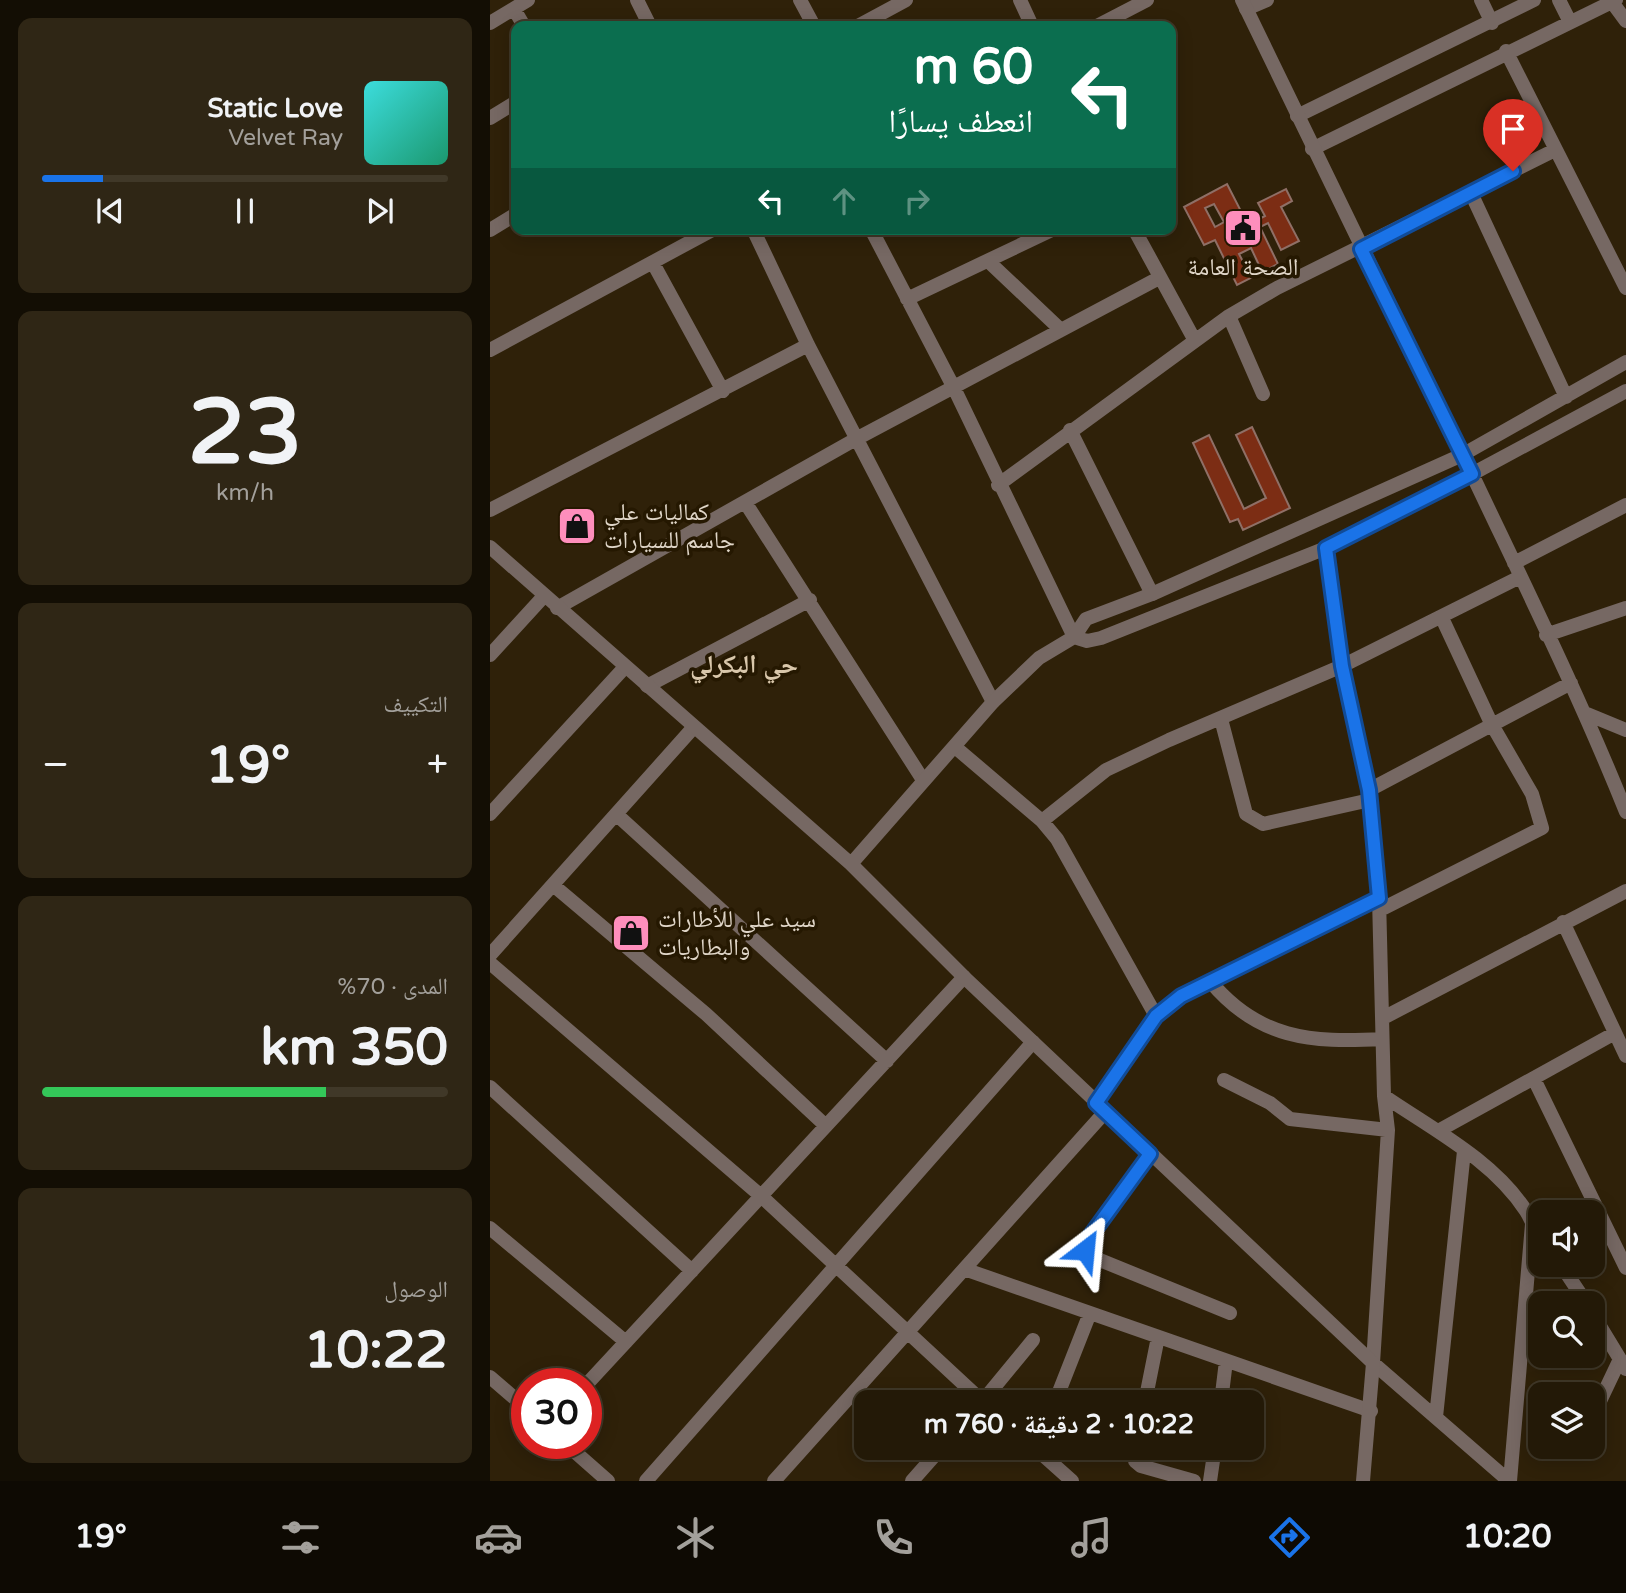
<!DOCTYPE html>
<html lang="ar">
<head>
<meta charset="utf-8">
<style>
  body { margin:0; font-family:"Varela Round","Noto Naskh Arabic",sans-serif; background:#2f2615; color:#f1f3f6; direction:rtl; height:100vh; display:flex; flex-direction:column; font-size:26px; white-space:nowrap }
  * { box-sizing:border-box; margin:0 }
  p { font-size:23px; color:#a3a09b }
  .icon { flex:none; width:38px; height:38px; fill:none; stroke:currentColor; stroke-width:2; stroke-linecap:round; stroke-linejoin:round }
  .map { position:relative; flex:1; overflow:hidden; direction:ltr }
  .drawer { display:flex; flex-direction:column; gap:18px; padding:18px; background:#130e04; width:490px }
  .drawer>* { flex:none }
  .top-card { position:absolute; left:21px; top:21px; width:665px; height:214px; border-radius:14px; box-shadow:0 4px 18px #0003,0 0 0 2px #403828; direction:rtl; background:#0b6e4f; color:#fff; overflow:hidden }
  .fabs { position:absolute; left:1038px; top:1200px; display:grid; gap:14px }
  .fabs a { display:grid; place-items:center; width:77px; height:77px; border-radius:14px; background:#231907; box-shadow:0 4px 18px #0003,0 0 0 2px #403828; font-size:35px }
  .speed { position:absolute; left:21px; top:1368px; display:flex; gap:14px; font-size:35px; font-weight:700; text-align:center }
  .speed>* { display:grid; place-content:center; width:91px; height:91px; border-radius:50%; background:#231907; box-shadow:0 4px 18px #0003,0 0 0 2px #403828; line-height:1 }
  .speed .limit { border:10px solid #d22; background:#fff; color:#111 }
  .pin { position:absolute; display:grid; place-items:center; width:60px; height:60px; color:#fff; margin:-72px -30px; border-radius:50% 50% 50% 0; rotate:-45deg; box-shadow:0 0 7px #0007 }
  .pin .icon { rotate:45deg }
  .me { position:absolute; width:77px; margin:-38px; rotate:29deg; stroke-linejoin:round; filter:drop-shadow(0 0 5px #0008) }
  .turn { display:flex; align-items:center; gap:24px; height:147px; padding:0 28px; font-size:32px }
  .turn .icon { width:91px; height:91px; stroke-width:2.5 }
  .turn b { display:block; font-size:49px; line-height:60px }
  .lanes { display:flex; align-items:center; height:66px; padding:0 28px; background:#0003; justify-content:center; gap:35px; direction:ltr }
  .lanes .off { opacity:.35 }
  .big { font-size:52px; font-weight:800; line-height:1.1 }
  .drawer .tile { flex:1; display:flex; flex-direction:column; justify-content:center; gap:10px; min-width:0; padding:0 24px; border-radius:14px; background:#2f2615 }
  .drawer .dial { align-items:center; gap:0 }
  .dial b { font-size:91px; line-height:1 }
  .song { display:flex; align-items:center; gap:21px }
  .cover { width:84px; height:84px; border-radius:10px; background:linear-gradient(135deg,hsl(180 70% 55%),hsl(160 70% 35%)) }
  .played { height:7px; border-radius:4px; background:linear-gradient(90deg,#1a73e8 15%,#403828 15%) }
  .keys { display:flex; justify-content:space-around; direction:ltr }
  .heat { display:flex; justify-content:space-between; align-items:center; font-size:38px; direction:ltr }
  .charge { height:10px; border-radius:5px; background:linear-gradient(90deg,#34c759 70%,#403828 0) }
  .trip { position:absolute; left:364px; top:1390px; width:410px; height:70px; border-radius:14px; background:#231907; box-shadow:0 4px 18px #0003,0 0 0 2px #403828; font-weight:800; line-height:70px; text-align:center; direction:rtl }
  .dock { display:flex; height:112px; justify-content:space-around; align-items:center; background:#0e0a03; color:#a3a09b }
  .dock .icon { width:49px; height:49px }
  .dock .on { color:#1a73e8 }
  .dock b { font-size:32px; color:#f1f3f6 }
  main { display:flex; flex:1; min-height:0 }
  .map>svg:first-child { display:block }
</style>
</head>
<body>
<main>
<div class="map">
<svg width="1136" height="1481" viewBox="0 0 1136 1481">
  <rect width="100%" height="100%" fill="#2f2109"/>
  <!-- building -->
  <path fill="#7c2d14" stroke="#8f6f66" stroke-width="2" fill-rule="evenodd" d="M737 184 758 225 775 216 768 203 796 189 802 201 791 207 809 241 791 250 778 223 770 227 788 264 747 285 725 240 714 245 694 207ZM724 204 734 222 725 227 715 208ZM761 248 769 265 758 271 749 254Z
    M762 427 800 508 753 530 748 519 740 522 703 443 719 435 754 509 776 498 746 435Z"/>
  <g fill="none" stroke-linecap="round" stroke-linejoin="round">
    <!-- minor -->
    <path stroke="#766863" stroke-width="14" d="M147 0 160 26
      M310 0 324 26
      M530 0 542 26
      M991 0 1002 23
      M1069 0 1079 20
      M1122 2 1136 21
      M24 9 34 26
      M756 9 777 0
      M0 23 38 0
      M368 26 416 0
      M607 26 657 0
      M1016 51 1136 288
      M807 116 1044 0
      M0 118 26 102
      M822 149 1126 0
      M981 193 1076 397
      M263 229 318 345 503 702
      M381 229 464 388 584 637
      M644 229 704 339
      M0 230 26 214
      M498 261 571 330
      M163 263 233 391
      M417 299 564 229
      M739 316 773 394
      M0 350 224 229
      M1136 391 982 474C1035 586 1090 697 1136 812
      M580 430 662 594
      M972 455 1136 362
      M508 485 739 316 787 288 1065 150
      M255 502 433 780
      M0 510 318 345
      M836 548 852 666 879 790 889 898 894 1096 898 1130 883 1363 1019 1481
      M1024 563 1136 505
      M67 608 366 439 669 278
      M1056 635 1136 608
      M157 686 320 600
      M1097 714 1136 730
      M731 719 756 814 773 824 880 800
      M465 747 552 821 567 839 666 1016
      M879 790 1081 683
      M0 814 135 667
      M126 814 397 1061
      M552 821 616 770 679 740 852 666 1030 577
      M63 885 216 1014 336 1126
      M890 910 1052 828 1042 794 1001 723 952 618
      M1073 922 1136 1056
      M0 955 203 728
      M0 963 271 1196 493 1402
      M720 981C768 1039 821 1043 892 1039
      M893 1018 1136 891
      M1044 1079 1136 1268
      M734 1080 780 1103 800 1119 898 1130
      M0 1087 202 1271
      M894 1096C942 1129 1003 1160 1036 1211 1040 1217 1042 1224 1046 1229
      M606 1103 666 1016 691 996 889 898
      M948 1131 1125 1033
      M660 1154 595 1242V1250L600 1256 740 1313
      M0 1228 136 1342
      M1071 1265 1097 1304
      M474 1269 881 1411
      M1102 1313 1136 1369
      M0 1377 37 1409
      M96 1385 474 977
      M492 1402 543 1340
      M565 1402 600 1313
      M655 1402 668 1337
      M731 1402 736 1361
      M946 1417 974 1151
      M1102 1418 1130 1359
      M76 1444 118 1481
      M544 1447 582 1481
      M646 1447 645 1461 651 1466 704 1481
      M156 1481 543 1042
      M284 1481 615 1112
      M422 1481 452 1447
      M720 1481 725 1447
      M1020 1481 1042 1224"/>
    <!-- tertiary -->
    <path stroke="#766863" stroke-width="14" d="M0 547 361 864 474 977 883 1363 873 1481
      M584 637 597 641 611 638 836 548 982 474 752 0
      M0 655 54 596
      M361 864 503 702 549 658 584 637 596 619 662 594 972 455"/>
  </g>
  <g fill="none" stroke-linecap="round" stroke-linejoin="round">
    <!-- route casing -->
    <g stroke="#114b97" stroke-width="18">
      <path id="route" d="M595 1250 596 1242 660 1154 606 1103 666 1016 691 996 889 898 879 790 852 666 836 548 982 474 871 249 1023 171"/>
    </g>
    <!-- route -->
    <use href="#route" stroke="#1a73e8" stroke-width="12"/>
  </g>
  <!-- icons -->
  <defs>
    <g id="civic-square" transform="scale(2.0125)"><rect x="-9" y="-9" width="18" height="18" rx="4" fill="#fe8ebc" stroke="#251801"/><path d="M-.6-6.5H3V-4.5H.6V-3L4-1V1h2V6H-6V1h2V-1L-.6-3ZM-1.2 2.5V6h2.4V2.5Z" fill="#111"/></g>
    <g id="shop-square" transform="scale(2.0125)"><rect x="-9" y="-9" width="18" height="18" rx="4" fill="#fe8ebc" stroke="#251801"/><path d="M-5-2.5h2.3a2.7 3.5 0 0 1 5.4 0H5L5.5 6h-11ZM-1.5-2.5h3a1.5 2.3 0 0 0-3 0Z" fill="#111"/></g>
  </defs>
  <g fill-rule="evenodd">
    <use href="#civic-square" x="753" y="228"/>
    <use href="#shop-square" x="87" y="526"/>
    <use href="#shop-square" x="141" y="933"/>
  </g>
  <g text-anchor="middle" stroke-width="7" stroke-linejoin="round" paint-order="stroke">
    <!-- poi labels -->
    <g font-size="24" fill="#e0d6c8" stroke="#251801" text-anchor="start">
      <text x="753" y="275" text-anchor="middle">الصحة العامة</text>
      <text x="114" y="520">كماليات علي<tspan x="114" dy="28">جاسم للسيارات</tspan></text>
      <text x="168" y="927">سيد علي للأطارات<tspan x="168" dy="28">والبطاريات</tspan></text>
    </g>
    <!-- neighbourhood labels -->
    <g font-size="26" font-weight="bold" fill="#d9c7ab" stroke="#251801">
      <text x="254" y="673">حي البكرلي</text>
    </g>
  </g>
</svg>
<div class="fabs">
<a><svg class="icon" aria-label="sound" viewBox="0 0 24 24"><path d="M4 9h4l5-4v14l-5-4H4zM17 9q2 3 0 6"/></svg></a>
<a><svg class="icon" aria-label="search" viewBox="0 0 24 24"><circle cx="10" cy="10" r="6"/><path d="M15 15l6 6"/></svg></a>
<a><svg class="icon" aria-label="layers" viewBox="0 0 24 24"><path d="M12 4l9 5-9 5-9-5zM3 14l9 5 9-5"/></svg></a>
</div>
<div class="speed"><div class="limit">30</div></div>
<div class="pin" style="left:1023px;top:171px;background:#d93025"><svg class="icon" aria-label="arrive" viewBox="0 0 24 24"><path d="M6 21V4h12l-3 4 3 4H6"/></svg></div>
<svg class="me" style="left:595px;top:1250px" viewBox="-20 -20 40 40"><path d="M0-17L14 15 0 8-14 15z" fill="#1a73e8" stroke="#fff" stroke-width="4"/></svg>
<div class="trip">10:22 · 2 دقيقة · 760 m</div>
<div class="top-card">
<div class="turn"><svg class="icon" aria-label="left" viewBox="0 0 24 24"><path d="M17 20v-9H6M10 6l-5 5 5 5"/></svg><div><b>60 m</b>انعطف يسارًا</div></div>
<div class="lanes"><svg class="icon" aria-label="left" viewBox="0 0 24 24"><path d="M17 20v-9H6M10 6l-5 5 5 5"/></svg><svg class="icon off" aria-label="ahead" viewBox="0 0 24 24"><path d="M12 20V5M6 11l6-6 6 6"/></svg><svg class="icon off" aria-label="right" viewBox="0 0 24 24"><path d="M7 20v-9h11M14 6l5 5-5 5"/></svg></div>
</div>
</div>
<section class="drawer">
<div class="tile">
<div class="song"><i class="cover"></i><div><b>Static Love</b><p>Velvet Ray</p></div></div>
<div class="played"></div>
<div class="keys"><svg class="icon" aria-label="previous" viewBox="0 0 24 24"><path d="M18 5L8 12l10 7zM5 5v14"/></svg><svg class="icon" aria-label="pause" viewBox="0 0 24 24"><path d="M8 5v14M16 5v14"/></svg><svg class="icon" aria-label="next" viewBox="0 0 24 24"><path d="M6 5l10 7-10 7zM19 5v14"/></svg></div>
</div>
<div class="tile dial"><b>23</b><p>km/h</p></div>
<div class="tile"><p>التكييف</p>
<div class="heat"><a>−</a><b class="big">19°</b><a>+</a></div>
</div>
<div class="tile"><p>المدى · 70%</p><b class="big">350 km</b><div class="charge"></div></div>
<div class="tile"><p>الوصول</p><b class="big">10:22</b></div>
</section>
</main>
<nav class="dock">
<b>10:20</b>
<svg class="icon on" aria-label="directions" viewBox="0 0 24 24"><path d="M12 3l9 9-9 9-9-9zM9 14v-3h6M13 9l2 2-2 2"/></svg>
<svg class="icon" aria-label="music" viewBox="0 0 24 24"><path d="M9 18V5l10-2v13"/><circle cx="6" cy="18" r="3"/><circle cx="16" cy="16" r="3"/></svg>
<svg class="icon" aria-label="phone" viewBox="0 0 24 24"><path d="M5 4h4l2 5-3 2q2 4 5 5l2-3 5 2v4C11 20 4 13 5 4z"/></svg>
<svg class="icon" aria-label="climate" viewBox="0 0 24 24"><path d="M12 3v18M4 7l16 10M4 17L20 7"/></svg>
<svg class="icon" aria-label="car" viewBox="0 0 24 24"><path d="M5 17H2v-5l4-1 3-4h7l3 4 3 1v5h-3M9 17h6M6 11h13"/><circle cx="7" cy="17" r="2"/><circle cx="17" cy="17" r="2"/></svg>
<svg class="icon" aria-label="filters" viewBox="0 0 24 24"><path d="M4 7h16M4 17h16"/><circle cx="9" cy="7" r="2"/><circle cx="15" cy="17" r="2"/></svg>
<b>19°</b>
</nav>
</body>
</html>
